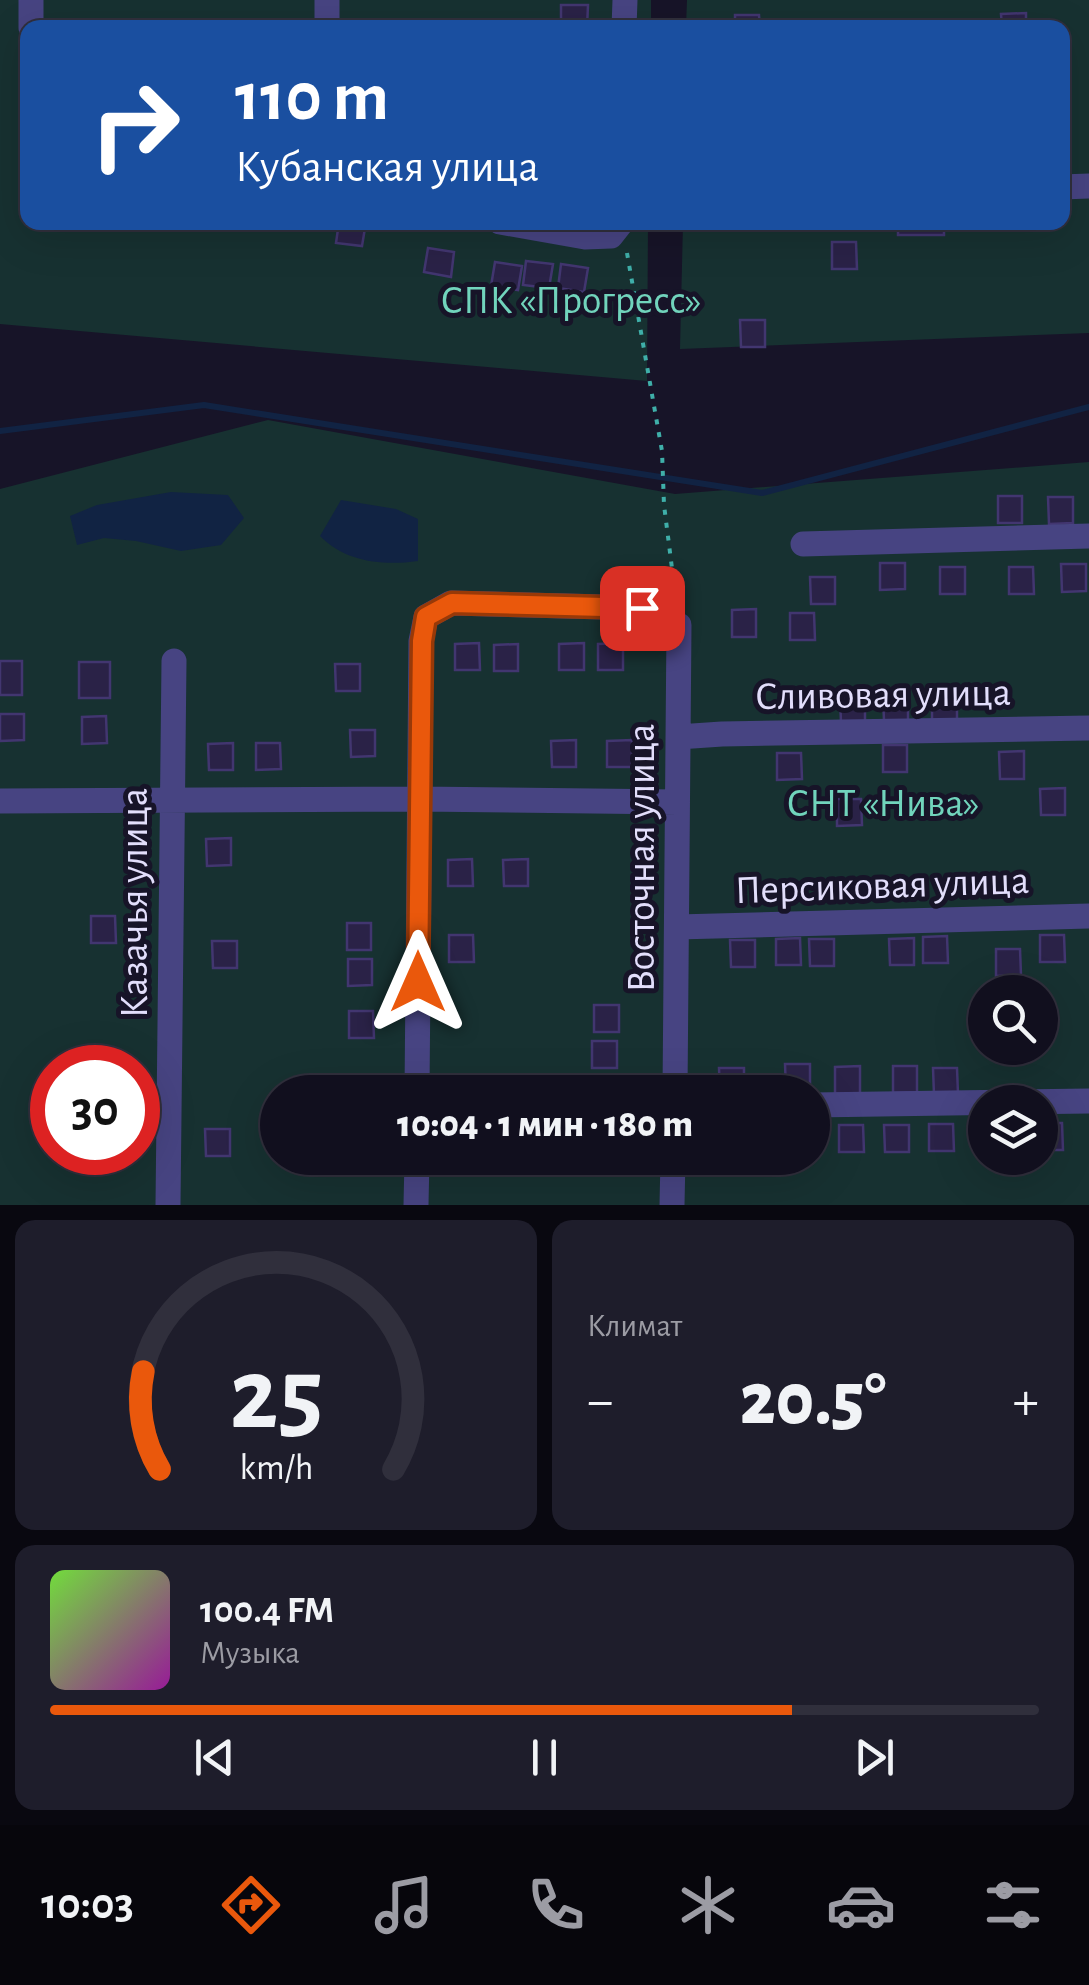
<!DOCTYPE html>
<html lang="ru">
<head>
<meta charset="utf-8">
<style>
  body { margin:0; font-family:"Alegreya Sans",sans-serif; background:#1e1d2b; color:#f1f3f6; height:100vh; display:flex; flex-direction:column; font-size:38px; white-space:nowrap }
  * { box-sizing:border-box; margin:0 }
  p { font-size:32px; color:#9c9ca4 }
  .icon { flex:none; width:55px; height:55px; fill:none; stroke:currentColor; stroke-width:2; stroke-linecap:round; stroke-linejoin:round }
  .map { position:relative; height:1205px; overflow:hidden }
  .sheet { display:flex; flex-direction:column; gap:15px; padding:15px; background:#090810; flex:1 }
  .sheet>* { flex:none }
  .hud { position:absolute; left:20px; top:20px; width:1050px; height:210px; border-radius:20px; box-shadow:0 10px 40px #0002,0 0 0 2px #302f3c; background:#1a4fa0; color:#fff; overflow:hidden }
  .tools { position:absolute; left:968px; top:975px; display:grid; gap:20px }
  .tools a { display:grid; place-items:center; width:90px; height:90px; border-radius:50%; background:#110f1e; box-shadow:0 10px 40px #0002,0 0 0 2px #302f3c; font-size:50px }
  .speed { position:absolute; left:30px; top:1045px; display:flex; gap:20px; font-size:50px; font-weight:700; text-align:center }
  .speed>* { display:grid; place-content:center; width:130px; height:130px; border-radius:50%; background:#110f1e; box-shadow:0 10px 40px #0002,0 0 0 2px #302f3c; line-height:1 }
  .speed .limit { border:15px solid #d22; background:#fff; color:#111 }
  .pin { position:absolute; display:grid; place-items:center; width:85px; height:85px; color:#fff; margin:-42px; border-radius:20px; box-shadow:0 5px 15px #0006 }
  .me { position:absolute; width:110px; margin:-55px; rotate:0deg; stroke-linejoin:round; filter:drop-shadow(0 0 8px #0008) }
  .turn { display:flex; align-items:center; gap:35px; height:210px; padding:0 50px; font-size:45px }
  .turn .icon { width:130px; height:130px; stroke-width:2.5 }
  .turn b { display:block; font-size:70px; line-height:85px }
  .big { font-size:75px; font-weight:800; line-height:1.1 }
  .sheet .tile { flex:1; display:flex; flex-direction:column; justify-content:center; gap:15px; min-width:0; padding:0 35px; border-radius:20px; background:#1e1d2b }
  .sheet .dial { align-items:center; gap:0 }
  .dial svg { height:260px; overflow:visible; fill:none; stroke:#302f3c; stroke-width:7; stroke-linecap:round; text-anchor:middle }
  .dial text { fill:#f1f3f6; stroke:none }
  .song { display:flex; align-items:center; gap:30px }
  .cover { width:120px; height:120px; border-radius:15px; background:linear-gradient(135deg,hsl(100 70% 55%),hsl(300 70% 35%)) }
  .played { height:10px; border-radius:5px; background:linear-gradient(90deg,#ea580c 75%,#302f3c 75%) }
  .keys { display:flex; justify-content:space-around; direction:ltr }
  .heat { display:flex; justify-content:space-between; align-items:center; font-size:55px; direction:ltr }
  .sheet .tiles { flex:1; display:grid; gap:15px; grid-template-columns:1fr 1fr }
  .tile:last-child { grid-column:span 2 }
  .trip { position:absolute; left:260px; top:1075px; width:570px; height:100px; border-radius:50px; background:#110f1e; box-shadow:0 10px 40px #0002,0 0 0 2px #302f3c; font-weight:800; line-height:100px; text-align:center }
  .tabs { display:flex; height:160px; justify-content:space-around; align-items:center; background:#07060c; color:#9c9ca4 }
  .tabs .icon { width:70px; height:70px }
  .tabs .on { color:#ea580c }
  .tabs b { font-size:45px; color:#f1f3f6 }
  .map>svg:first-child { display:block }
</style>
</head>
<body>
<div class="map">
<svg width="1089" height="1205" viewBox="0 0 1089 1205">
  <rect width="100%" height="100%" fill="#171428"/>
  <!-- green -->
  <path fill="#173131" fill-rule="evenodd" d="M0 0H651V28H28V222L648 223 647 381 0 324Z
    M687 0H1089V333L680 349 683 223 1062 222V28L686 27Z
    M268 420 675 494 1089 462V1205H0V489ZM985 992H1040V1048H985ZM52 1068H138V1152H52ZM278 1092H812V1158H278ZM985 1102H1040V1158H985Z"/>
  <!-- water -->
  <path fill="#112343" d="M171 492 228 495 244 518 221 545 181 551 136 541 104 538 77 545 70 516 97 505Z
    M341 500 396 509 418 519V561C383 566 345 562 320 536Z"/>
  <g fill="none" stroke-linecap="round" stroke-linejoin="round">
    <!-- stream -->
    <path stroke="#112343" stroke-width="6" d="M0 431 204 405 762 493 1089 407"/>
  </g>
  <!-- building -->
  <path fill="#2a2247" stroke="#423670" stroke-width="2.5" d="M561 5H588L587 28H561Z
    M1026 13V28H1002L1001 14Z
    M735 15H759L760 28H735Z
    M871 21H896V28H871Z
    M339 222H366L362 246 336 243Z
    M898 222H944V235H898Z
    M832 242H856L857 269H832Z
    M428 248 454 252 451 277 424 272Z
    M526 261 553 264 549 288 523 285Z
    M495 262 522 266 518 290 491 286Z
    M561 264 588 268 584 292 558 288Z
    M740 320H765V347H741Z
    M998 496H1022V523H998Z
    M1048 497H1073V523L1049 524Z
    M880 563H905V589L880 590Z
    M1061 564H1086V591L1062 592Z
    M940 567H965V594H940Z
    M1009 567H1033L1034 594H1009Z
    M810 577H835V604H811Z
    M756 609V637H732V610Z
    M790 613H814L815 640H790Z
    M479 643 480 670H455V644Z
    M584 643V670H559V644Z
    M623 643V670H598V644Z
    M518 644V671H494V645Z
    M0 661H22V695H0Z
    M79 662H110V698H79Z
    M335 664H360V691H336Z
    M908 693V720L884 721 883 694Z
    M957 693V720L932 721V694Z
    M840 696H865V723H841Z
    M0 714H24V740L0 741Z
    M106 716 107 743 82 744V717Z
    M350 730H375V756L351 757Z
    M576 740V767H552L551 741Z
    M632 740V767H607V741Z
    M233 743V770H209L208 744Z
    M256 743H280L281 769 256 770Z
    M883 745H907V772H883Z
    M1024 751V779H1000L999 752Z
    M777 753H801L802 779 777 780Z
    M1065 788V815H1041L1040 789Z
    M837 799H861L862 825 837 826Z
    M231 838V865L207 866 206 839Z
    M472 859 473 886H448V860Z
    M528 859V886H504L503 860Z
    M91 916H115L116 943H91Z
    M347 923H371V950H347Z
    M449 935H473L474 962H449Z
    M1040 935H1064L1065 962H1040Z
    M947 936 948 963H923V937Z
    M800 938 801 965H776V939Z
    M914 938V965H890L889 939Z
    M809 939H834V966H810Z
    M730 940H755V967H731Z
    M212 941H237V968H213Z
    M996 949H1020L1021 975 996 976Z
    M348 959H372V985L348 986Z
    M594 1005H619V1032H594Z
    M349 1011H373L374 1038H349Z
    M592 1041H617V1068H592Z
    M785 1064H810V1091H786Z
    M860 1066V1093L835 1094V1067Z
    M893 1066H917V1092L893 1093Z
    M719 1068H744V1092H720Z
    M933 1068H957L958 1094 934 1095Z
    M617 1088V1092H592V1089Z
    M981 1123H985V1149H981Z
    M1040 1123H1062L1063 1150H1040Z
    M929 1124H953L954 1151H929Z
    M839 1125H863L864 1152H839Z
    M884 1125H909V1152H885Z
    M205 1129H230V1156H206Z"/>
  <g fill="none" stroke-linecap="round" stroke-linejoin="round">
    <!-- path -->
    <path stroke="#3fafa9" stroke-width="4" stroke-dasharray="5 8" stroke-linecap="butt" d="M627 253 662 451 664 505 676 600"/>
    <!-- minor -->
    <path stroke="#474482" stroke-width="25" d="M31 28V0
      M327 28V0
      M624 28 625 0
      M1062 187 1089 186
      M500 222 585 237 611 236 622 222
      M803 544 1089 536
      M678 737 722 734 1089 728
      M0 801 419 799 677 802
      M677 927 1089 916
      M417 1092 421 641 426 617 451 603 642 608 679 625 675 1092
      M812 1105 1089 1101
      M168 1205 174 661
      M416 1205 417 1158
      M672 1205 673 1158"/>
  </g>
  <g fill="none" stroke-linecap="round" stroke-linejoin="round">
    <!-- route casing -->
    <g stroke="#983908" stroke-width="25">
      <path id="route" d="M418 982 422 641 426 617 452 603 642 608"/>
    </g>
    <!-- route -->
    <use href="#route" stroke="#ea580c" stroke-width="18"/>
  </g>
  <g text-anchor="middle" stroke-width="10" stroke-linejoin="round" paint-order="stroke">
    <!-- park labels -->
    <g font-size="40" fill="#71d4bc" stroke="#171428">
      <text x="571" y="313">СПК «Прогресс»</text>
      <text x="883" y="816">СНТ «Нива»</text>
    </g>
    <!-- street labels -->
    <g font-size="40" fill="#e2defb" stroke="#171428">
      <text transform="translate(883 693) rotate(-1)" y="14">Сливовая улица</text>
      <text transform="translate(640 858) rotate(-90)" y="14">Восточная улица</text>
      <text transform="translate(882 884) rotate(-2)" y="14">Персиковая улица</text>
      <text transform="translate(133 903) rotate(-90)" y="14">Казачья улица</text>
    </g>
  </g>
</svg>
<div class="tools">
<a><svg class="icon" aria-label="search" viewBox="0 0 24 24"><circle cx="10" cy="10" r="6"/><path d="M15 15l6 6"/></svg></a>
<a><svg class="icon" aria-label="layers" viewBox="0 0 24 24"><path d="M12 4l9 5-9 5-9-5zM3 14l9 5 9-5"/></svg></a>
</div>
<div class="speed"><div class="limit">30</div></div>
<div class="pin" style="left:642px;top:608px;background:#d93025"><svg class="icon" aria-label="arrive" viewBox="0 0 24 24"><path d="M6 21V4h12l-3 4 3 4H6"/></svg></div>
<svg class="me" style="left:418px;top:982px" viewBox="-20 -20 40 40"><path d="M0-17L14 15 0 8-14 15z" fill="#ea580c" stroke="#fff" stroke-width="4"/></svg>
<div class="trip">10:04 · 1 мин · 180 m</div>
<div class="hud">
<div class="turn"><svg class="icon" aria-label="right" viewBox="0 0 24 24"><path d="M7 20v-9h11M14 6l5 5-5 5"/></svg><div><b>110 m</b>Кубанская улица</div></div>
</div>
</div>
<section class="sheet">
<div class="tiles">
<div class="tile dial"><svg viewBox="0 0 100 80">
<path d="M14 69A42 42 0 1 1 86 69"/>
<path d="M14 69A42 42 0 0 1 9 39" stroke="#ea580c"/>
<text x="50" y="56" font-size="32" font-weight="700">25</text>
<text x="50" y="72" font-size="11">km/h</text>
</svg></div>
<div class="tile"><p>Климат</p>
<div class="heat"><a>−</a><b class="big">20.5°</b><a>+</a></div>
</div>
<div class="tile">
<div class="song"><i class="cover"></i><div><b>100.4 FM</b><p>Музыка</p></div></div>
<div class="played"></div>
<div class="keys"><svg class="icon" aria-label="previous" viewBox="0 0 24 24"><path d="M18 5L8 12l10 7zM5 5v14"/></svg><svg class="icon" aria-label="pause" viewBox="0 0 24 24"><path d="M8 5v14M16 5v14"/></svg><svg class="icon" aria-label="next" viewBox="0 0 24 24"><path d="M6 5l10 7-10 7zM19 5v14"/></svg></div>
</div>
</div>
</section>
<nav class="tabs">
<b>10:03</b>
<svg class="icon on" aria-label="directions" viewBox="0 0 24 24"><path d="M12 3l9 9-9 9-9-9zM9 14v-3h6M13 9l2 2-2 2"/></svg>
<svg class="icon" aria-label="music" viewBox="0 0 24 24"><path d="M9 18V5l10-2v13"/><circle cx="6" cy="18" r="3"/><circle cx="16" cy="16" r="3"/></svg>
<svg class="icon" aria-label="phone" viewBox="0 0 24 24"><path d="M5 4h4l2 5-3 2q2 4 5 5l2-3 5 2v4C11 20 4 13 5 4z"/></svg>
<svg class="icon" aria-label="climate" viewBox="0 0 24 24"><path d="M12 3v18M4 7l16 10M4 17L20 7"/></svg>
<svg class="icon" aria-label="car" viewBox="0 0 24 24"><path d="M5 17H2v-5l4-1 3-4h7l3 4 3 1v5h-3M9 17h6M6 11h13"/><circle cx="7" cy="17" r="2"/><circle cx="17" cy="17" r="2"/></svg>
<svg class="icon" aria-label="filters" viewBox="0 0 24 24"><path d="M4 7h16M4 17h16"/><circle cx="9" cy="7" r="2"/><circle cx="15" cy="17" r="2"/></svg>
</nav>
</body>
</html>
